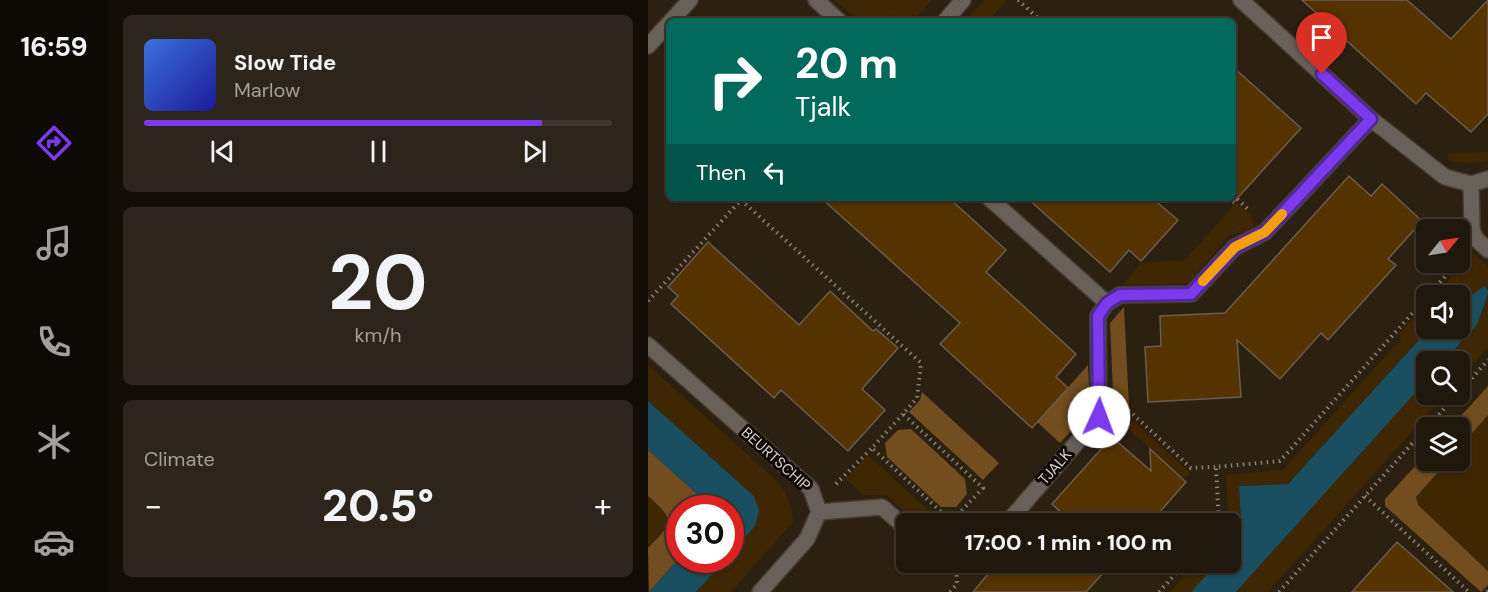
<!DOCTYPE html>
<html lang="en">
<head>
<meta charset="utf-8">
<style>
  body { margin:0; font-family:"DM Sans",sans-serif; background:#2d251b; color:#f1f3f6; height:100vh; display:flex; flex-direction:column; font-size:22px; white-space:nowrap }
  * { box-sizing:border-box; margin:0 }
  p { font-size:20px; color:#a2a09d }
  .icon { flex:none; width:33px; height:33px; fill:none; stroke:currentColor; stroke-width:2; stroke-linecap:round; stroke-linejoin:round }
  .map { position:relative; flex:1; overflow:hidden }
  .drawer { display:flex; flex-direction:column; gap:15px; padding:15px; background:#120d07; width:540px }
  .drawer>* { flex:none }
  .banner { position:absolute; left:18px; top:18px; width:570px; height:183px; border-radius:9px; box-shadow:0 2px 4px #0004,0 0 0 2px #3e372e; background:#00695c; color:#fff; overflow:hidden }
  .needle { width:39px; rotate:60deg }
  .fabs { position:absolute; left:768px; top:219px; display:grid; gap:12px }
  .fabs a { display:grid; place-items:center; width:54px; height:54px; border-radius:9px; background:#21180d; box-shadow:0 2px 4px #0004,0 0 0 2px #3e372e; font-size:30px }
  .speed { position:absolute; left:18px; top:495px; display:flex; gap:12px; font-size:30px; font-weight:700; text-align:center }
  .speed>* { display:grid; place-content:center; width:78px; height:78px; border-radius:50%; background:#21180d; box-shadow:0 2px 4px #0004,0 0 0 2px #3e372e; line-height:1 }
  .speed .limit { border:9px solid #d22; background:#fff; color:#111 }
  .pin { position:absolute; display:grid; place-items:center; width:51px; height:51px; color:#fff; margin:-62px -26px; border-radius:50% 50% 50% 0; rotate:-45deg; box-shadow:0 0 6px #0007 }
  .pin .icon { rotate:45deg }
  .me { position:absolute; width:66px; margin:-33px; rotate:2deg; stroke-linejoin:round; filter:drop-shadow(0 0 4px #0008) }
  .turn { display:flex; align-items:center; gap:21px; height:126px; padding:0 30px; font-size:27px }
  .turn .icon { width:78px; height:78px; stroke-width:2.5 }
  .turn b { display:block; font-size:42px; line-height:51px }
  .then { display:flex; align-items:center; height:57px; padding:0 30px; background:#0003; gap:12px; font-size:22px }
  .big { font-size:45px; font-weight:800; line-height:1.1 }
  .drawer .card { flex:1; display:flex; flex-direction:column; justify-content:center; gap:9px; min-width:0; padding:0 21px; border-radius:9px; background:#2d251b }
  .drawer .dial { align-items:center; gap:0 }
  .dial b { font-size:78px; line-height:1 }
  .song { display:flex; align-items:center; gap:18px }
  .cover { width:72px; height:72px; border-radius:9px; background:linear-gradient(135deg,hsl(220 70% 55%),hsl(240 70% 35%)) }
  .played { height:6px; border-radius:3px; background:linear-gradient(90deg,#7c3aed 85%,#3e372e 85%) }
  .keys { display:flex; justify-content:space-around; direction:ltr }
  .heat { display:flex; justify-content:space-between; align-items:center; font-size:33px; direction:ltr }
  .trip { position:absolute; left:248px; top:513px; width:345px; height:60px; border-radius:9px; background:#21180d; box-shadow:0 2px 4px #0004,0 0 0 2px #3e372e; font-weight:800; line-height:60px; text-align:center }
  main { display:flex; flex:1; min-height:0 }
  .tabs { display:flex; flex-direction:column; width:108px; justify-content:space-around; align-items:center; background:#0d0a05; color:#a2a09d }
  .tabs .icon { width:42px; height:42px }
  .tabs .current { color:#7c3aed }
  .tabs b { font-size:27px; color:#f1f3f6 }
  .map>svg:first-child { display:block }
</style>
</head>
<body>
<main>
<nav class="tabs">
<b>16:59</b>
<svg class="icon current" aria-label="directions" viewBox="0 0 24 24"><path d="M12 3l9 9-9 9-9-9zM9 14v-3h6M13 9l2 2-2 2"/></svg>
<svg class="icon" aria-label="music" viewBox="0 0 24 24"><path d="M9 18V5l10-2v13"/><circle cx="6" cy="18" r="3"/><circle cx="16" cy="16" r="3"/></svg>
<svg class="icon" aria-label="phone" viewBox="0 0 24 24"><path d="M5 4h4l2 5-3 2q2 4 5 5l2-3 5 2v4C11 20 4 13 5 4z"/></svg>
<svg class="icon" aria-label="climate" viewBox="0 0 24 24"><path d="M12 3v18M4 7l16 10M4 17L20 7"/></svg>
<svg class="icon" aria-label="car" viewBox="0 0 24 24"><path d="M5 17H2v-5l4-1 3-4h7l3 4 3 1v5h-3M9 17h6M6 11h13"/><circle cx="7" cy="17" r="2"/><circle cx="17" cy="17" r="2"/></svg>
</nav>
<section class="drawer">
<div class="card">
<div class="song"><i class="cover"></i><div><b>Slow Tide</b><p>Marlow</p></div></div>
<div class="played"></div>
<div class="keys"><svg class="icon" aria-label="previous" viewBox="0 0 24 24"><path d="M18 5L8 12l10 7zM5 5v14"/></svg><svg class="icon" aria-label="pause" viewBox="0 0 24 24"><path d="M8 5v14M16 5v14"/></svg><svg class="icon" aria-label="next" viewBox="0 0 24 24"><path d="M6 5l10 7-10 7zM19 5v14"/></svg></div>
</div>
<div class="card dial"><b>20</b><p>km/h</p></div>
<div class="card"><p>Climate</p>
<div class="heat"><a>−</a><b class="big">20.5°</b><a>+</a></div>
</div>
</section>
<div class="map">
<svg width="840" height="592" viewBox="0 0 840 592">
  <rect width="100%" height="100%" fill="#2c2011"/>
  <!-- green -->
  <path fill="#402703" d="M187 0H284L265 21H248L241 15 235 21H210Z
    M336 0H359L340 21H317Z
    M840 152V161C825 164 814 164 799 159L801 153Z
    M588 203 603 214 606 230 582 235 540 283 475 285 493 263 537 260Z
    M825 253 840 266V290L836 286 812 303V296H786Z
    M840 294V347L812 379V362H796L829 325Z
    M778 304V328L781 329 640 484 591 486 594 535 582 548 578 475 635 470 753 339 751 334Z
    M0 365 131 483C140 496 144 506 145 522L83 592H48L77 560H82L83 554 107 526 106 496 0 401Z
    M778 381V394L797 395 620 592H588Z
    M466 404 542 473 536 479 466 416Z
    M840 415V571L770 505 768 497 800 461 812 460V447Z
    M220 455 294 523H270L238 495H215L198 479Z
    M0 496C28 521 25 522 0 548Z
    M549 563H569L543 592H522Z"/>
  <!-- forest -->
  <path fill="#714d1f" d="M476 307 481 406 465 392 462 323Z
    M440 365 442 410 412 443 389 422Z
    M840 386V415L812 447V428L803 427Z
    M274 392 351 463 335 480 261 412 272 400Z
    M263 429 317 479 319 494 308 507H293L239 457 237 443 250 430Z
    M0 450 65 508H32L31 558 1 592 0 548C25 522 28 521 0 496Z
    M778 454V460L800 461 768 497 770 505 840 571V585L833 592 737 506V499Z"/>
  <!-- water -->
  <path fill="#1a4e61" d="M836 286 840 290V294L829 325 796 361 778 362V381L588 592H543L569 563 582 562V548L594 535 591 486 640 484 781 329 812 328V303Z
    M0 401 106 496 111 511 107 526 83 554 82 508H65L0 450Z
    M31 558 32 560H77L48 592H1Z"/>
  <!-- building -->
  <path fill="#530" stroke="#6b5d4d" stroke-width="1.5" d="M654 0H759L803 39 840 0V114L823 132 778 93 768 104Z
    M585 67 653 128 585 203Z
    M701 176 723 196 734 184 774 221 740 259 748 265 680 340 673 333 632 379 589 340 593 397 500 402 497 347 513 346 512 316 577 313Z
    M173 198H301L358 250 338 272 428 354 408 377 420 388 384 428 292 344 312 323Z
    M379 198H504L530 220 493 261 481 250 462 272Z
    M60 242 151 325 182 291 225 331 228 329 250 348 214 389 237 410 200 451 133 390 126 398 23 304 30 296 20 287Z
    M464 437 503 471 502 449 538 482 501 524H425L404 504Z
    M749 542 805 592H704Z
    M350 562H465L438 592H325Z"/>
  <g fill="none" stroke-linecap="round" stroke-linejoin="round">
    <!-- street casing -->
    <g stroke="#483d2f" stroke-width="18">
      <path id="street" d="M168 0 191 21
        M593 0 723 119 797 177 823 184 840 179
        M23 21 42 0
        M297 21 315 0
        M0 46 21 23
        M823 184 824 230 828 239 840 250
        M341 198 459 303
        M0 345 163 489 171 512 159 539 112 592
        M171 512 234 507 258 528
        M358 524 451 417 450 316 459 303 472 295 543 294 587 247 617 232 723 119"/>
    </g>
    <!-- path -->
    <path stroke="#8c8276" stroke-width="4" stroke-dasharray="1.5 4.5" stroke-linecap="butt" d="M370 0 393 21
      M585 195 602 211
      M93 200 273 363 269 398 255 414 335 488 301 524
      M780 296 810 262
      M0 301 93 200
      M812 392 840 360
      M476 406 543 468 568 467
      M255 414 224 448 303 521
      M779 428 809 394
      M188 484 224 448
      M717 496 821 592
      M571 524 568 467 632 461 778 298
      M302 592 309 584 308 562
      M511 592 538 562
      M631 592 778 428
      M839 592 840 591"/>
    <!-- street -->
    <use href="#street" stroke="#67615a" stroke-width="15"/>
  </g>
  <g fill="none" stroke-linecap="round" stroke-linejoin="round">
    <!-- route casing -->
    <g stroke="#51269a" stroke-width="15">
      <path id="route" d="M451 417 450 316 459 303 472 295 543 294 587 247 617 232 723 119 674 74"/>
    </g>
    <!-- route -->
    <use href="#route" stroke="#7c3aed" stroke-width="10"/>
    <!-- slow -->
    <path stroke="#f59e0b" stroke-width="10" d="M555 281 587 247 617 232 634 214"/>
  </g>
  <g text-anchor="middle" stroke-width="6" stroke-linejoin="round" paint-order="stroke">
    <!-- street labels -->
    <g font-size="15" fill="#ddd5cc" stroke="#100a05">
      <text transform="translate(128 459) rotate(42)" y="5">BEURTSCHIP</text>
      <text transform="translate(407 467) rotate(-49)" y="5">TJALK</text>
    </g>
  </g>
</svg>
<div class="fabs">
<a><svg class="needle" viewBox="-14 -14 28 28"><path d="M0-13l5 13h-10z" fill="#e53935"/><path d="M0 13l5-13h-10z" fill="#a2a09d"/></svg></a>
<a><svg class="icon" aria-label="sound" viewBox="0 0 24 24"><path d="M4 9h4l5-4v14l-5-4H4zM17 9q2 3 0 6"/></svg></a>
<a><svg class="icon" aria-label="search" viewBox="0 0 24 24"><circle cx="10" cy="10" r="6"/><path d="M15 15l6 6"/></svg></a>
<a><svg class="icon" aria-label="layers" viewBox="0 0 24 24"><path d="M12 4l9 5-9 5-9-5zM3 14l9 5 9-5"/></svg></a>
</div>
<div class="speed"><div class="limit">30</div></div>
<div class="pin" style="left:674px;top:74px;background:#d93025"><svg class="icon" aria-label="arrive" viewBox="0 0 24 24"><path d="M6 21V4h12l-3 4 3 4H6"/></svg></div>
<svg class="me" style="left:451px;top:417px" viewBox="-20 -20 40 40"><circle r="19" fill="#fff"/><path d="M0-13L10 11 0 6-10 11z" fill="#7c3aed"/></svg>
<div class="trip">17:00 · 1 min · 100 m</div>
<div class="banner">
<div class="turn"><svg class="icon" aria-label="right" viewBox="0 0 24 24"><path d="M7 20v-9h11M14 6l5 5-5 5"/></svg><div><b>20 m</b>Tjalk</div></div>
<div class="then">Then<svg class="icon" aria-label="left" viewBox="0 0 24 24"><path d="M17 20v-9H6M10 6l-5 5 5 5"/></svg></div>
</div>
</div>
</main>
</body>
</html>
